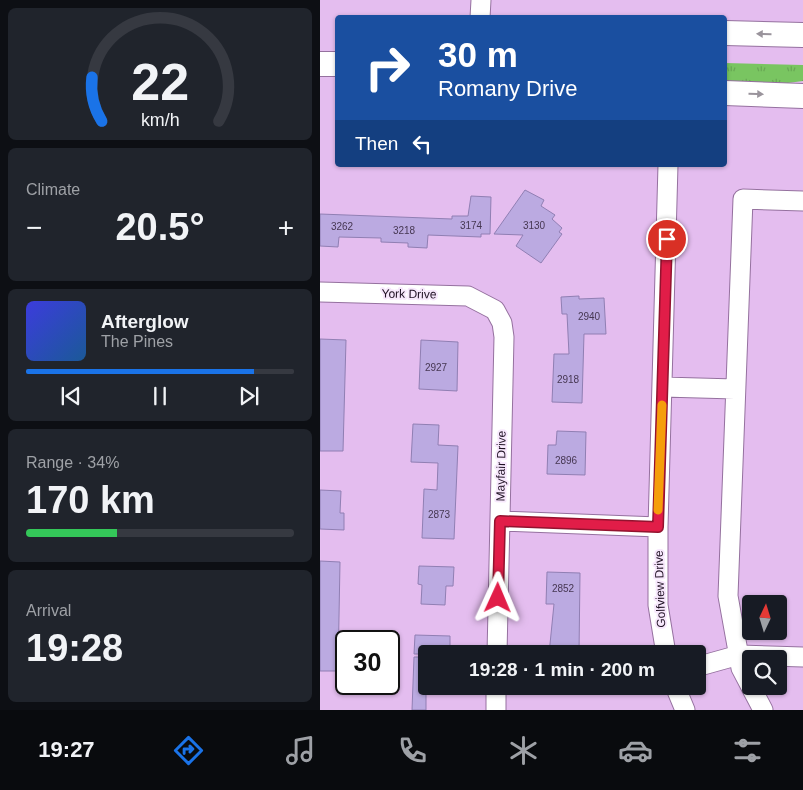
<!DOCTYPE html>
<html lang="en">
<head>
<meta charset="utf-8">
<style>
  body { margin:0; font-family:Arial,sans-serif; background:#20242c; color:#f1f3f6; height:100vh; display:flex; flex-direction:column; font-size:19px; white-space:nowrap }
  * { box-sizing:border-box; margin:0 }
  p { font-size:16px; color:#9ea1a6 }
  .icon { flex:none; width:28px; height:28px; fill:none; stroke:currentColor; stroke-width:2; stroke-linecap:round; stroke-linejoin:round }
  .map { position:relative; flex:1; overflow:hidden }
  .details { display:flex; flex-direction:column; gap:8px; padding:8px; background:#0d0f14; width:320px }
  .details>* { flex:none }
  .banner { position:absolute; left:15px; top:15px; width:392px; height:152px; border-radius:5px; box-shadow:0 1px 4px #0004; background:#1a4fa0; color:#fff; overflow:hidden }
  .needle { width:32px; rotate:4deg }
  .fabs { position:absolute; left:422px; top:595px; display:grid; gap:10px }
  .fabs a { display:grid; place-items:center; width:45px; height:45px; border-radius:5px; background:#171b24; box-shadow:0 1px 4px #0004; font-size:25px }
  .speed { position:absolute; left:15px; top:630px; display:flex; gap:10px; font-size:25px; font-weight:700; text-align:center }
  .speed>* { display:grid; place-content:center; width:65px; height:65px; border-radius:50%; background:#171b24; box-shadow:0 1px 4px #0004; line-height:1 }
  .speed .limit { border:2px solid #111; border-radius:8px; background:#fff; color:#111 }
  .pin { position:absolute; display:grid; place-items:center; width:42px; height:42px; color:#fff; margin:-21px; border:2px solid #fff; border-radius:50%; box-shadow:0 1px 5px #0007 }
  .me { position:absolute; width:55px; margin:-28px; rotate:1deg; stroke-linejoin:round; filter:drop-shadow(0 0 4px #0008) }
  .turn { display:flex; align-items:center; gap:18px; height:105px; padding:0 20px; font-size:22px }
  .turn .icon { width:65px; height:65px; stroke-width:2.5 }
  .turn b { display:block; font-size:35px; line-height:42px }
  .then { display:flex; align-items:center; height:48px; padding:0 20px; background:#0003; gap:10px; font-size:19px }
  .big { font-size:38px; font-weight:700; line-height:1.1 }
  .details .widget { flex:1; display:flex; flex-direction:column; justify-content:center; gap:8px; min-width:0; padding:0 18px; border-radius:8px; background:#20242c }
  .details .dial { align-items:center; gap:0 }
  .dial svg { height:130px; overflow:visible; fill:none; stroke:#363941; stroke-width:7; stroke-linecap:round; text-anchor:middle }
  .dial text { fill:#f1f3f6; stroke:none }
  .song { display:flex; align-items:center; gap:15px }
  .cover { width:60px; height:60px; border-radius:8px; background:linear-gradient(135deg,hsl(240 70% 55%),hsl(210 70% 35%)) }
  .played { height:5px; border-radius:2px; background:linear-gradient(90deg,#1a73e8 85%,#363941 85%) }
  .keys { display:flex; justify-content:space-around; direction:ltr }
  .heat { display:flex; justify-content:space-between; align-items:center; font-size:28px; direction:ltr }
  .charge { height:8px; border-radius:4px; background:linear-gradient(90deg,#34c759 34%,#363941 0) }
  .trip { position:absolute; left:98px; top:645px; width:288px; height:50px; border-radius:5px; background:#171b24; box-shadow:0 1px 4px #0004; font-weight:700; line-height:50px; text-align:center }
  .dock { display:flex; height:80px; justify-content:space-around; align-items:center; background:#090b0e; color:#9ea1a6 }
  .dock .icon { width:35px; height:35px }
  .dock .active { color:#1a73e8 }
  .dock b { font-size:22px; color:#f1f3f6 }
  main { display:flex; flex:1; min-height:0 }
  .map>svg:first-child { display:block }
</style>
</head>
<body>
<main>
<section class="details">
<div class="widget dial"><svg viewBox="0 0 100 80">
<path d="M14 69A42 42 0 1 1 86 69"/>
<path d="M14 69A42 42 0 0 1 8 42" stroke="#1a73e8"/>
<text x="50" y="56" font-size="32" font-weight="700">22</text>
<text x="50" y="72" font-size="11">km/h</text>
</svg></div>
<div class="widget"><p>Climate</p>
<div class="heat"><a>−</a><b class="big">20.5°</b><a>+</a></div>
</div>
<div class="widget">
<div class="song"><i class="cover"></i><div><b>Afterglow</b><p>The Pines</p></div></div>
<div class="played"></div>
<div class="keys"><svg class="icon" aria-label="previous" viewBox="0 0 24 24"><path d="M18 5L8 12l10 7zM5 5v14"/></svg><svg class="icon" aria-label="pause" viewBox="0 0 24 24"><path d="M8 5v14M16 5v14"/></svg><svg class="icon" aria-label="next" viewBox="0 0 24 24"><path d="M6 5l10 7-10 7zM19 5v14"/></svg></div>
</div>
<div class="widget"><p>Range · 34%</p><b class="big">170 km</b><div class="charge"></div></div>
<div class="widget"><p>Arrival</p><b class="big">19:28</b></div>
</section>
<div class="map">
<svg width="483" height="710" viewBox="0 0 483 710">
  <defs>
    <pattern id="grass-tufts" width="24" height="20" patternUnits="userSpaceOnUse" patternTransform="scale(1.25)"><rect width="24" height="20" fill="#79c561"/><path d="M3 7l-1-3M5 7V3M7 7l1-3M15 17l-1-3M17 17v-4M19 17l1-3" fill="none" stroke="#68a854"/></pattern>
  </defs>
  <rect width="100%" height="100%" fill="#e4bdef"/>
  <!-- grass -->
  <path fill="url(#grass-tufts)" d="M405 63 483 65V81L468 83 405 81Z"/>
  <!-- building -->
  <path fill="#bbaae1" stroke="#907fb3" d="M205 190 224 200 221 206 235 215 232 219 242 228 239 232 242 234 221 263 196 246 203 235 174 234Z
    M151 196 171 197 170 234H161V237L108 235 107 248 88 247V243L61 242V238L19 237 18 247 0 246V214L132 219V216H148Z
    M259 296V299L284 298 286 334H264L262 403 232 402 234 354H249L247 314H242L241 297Z
    M0 339 26 340 23 451H0Z
    M101 340 138 342 137 391 99 389Z
    M93 424 119 425 118 445 138 446 134 539 102 538 104 489 117 490 118 463 91 462Z
    M237 431 266 432 265 475 227 474 228 445H236Z
    M0 490 21 491 20 513H24V530L0 529Z
    M0 561 20 562 18 671H0Z
    M99 566 134 567 133 586H126L125 605 101 604 102 585 98 584Z
    M227 572 260 573 259 654H229L234 604H226Z
    M95 635 130 636V654H94Z
    M94 657H106V710H92Z"/>
  <g fill="none" stroke-linecap="round" stroke-linejoin="round">
    <!-- minor casing -->
    <g stroke="#95719f" stroke-width="21">
      <path id="minor" d="M160 18 161 0
        M0 292 148 296 175 310 182 323 184 337 177 654
        M343 387 415 389
        M180 521 338 527
        M346 654 338 605V527L348 165
        M376 667 419 655 483 657
        M355 686 365 710
        M176 710V686
        M443 710 421 668 408 596 423 199 483 201"/>
    </g>
    <!-- major casing -->
    <g stroke="#95719f" stroke-width="26">
      <path id="major" d="M405 33 483 35
        M0 64H18
        M405 93 483 96"/>
    </g>
    <!-- minor -->
    <use href="#minor" stroke="#fff" stroke-width="19"/>
    <!-- major -->
    <use href="#major" stroke="#fff" stroke-width="24"/>
  </g>
  <!-- one-way arrows -->
  <defs><path id="oneway-solid" d="M-6-.8H1V-3.2L6.5 0L1 3.2V.8H-6Z" transform="scale(1.25)"/></defs>
  <g fill="#9a949c">
    <use href="#oneway-solid" transform="translate(444 34) rotate(-179)"/>
    <use href="#oneway-solid" transform="translate(436 94) rotate(2)"/>
  </g>
  <g fill="none" stroke-linecap="round" stroke-linejoin="round">
    <!-- route casing -->
    <g stroke="#92132f" stroke-width="12">
      <path id="route" d="M178 598 180 521 338 527 347 239"/>
    </g>
    <!-- route -->
    <use href="#route" stroke="#e11d48" stroke-width="9"/>
    <!-- slow -->
    <path stroke="#f59e0b" stroke-width="9" d="M338 510 342 405"/>
  </g>
  <g text-anchor="middle" stroke-width="4" stroke-linejoin="round" paint-order="stroke">
    <!-- number labels -->
    <g font-size="10" fill="#463752">
      <text x="151" y="229">3174</text>
      <text x="214" y="229">3130</text>
      <text x="22" y="230">3262</text>
      <text x="84" y="234">3218</text>
      <text x="269" y="320">2940</text>
      <text x="116" y="371">2927</text>
      <text x="248" y="383">2918</text>
      <text x="246" y="464">2896</text>
      <text x="119" y="518">2873</text>
      <text x="243" y="592">2852</text>
    </g>
    <!-- street labels -->
    <g font-size="12" fill="#1f1123" stroke="#f7e8fc">
      <text transform="translate(89 294) rotate(1)" y="4">York Drive</text>
      <text transform="translate(181 466) rotate(-89)" y="4">Mayfair Drive</text>
      <text transform="translate(340 589) rotate(-92)" y="4">Golfview Drive</text>
    </g>
  </g>
</svg>
<div class="fabs">
<a><svg class="needle" viewBox="-14 -14 28 28"><path d="M0-13l5 13h-10z" fill="#e53935"/><path d="M0 13l5-13h-10z" fill="#9ea1a6"/></svg></a>
<a><svg class="icon" aria-label="search" viewBox="0 0 24 24"><circle cx="10" cy="10" r="6"/><path d="M15 15l6 6"/></svg></a>
</div>
<div class="speed"><div class="limit">30</div></div>
<div class="pin" style="left:347px;top:239px;background:#d93025"><svg class="icon" aria-label="arrive" viewBox="0 0 24 24"><path d="M6 21V4h12l-3 4 3 4H6"/></svg></div>
<svg class="me" style="left:178px;top:598px" viewBox="-20 -20 40 40"><path d="M0-17L14 15 0 8-14 15z" fill="#e11d48" stroke="#fff" stroke-width="4"/></svg>
<div class="trip">19:28 · 1 min · 200 m</div>
<div class="banner">
<div class="turn"><svg class="icon" aria-label="right" viewBox="0 0 24 24"><path d="M7 20v-9h11M14 6l5 5-5 5"/></svg><div><b>30 m</b>Romany Drive</div></div>
<div class="then">Then<svg class="icon" aria-label="left" viewBox="0 0 24 24"><path d="M17 20v-9H6M10 6l-5 5 5 5"/></svg></div>
</div>
</div>
</main>
<nav class="dock">
<b>19:27</b>
<svg class="icon active" aria-label="directions" viewBox="0 0 24 24"><path d="M12 3l9 9-9 9-9-9zM9 14v-3h6M13 9l2 2-2 2"/></svg>
<svg class="icon" aria-label="music" viewBox="0 0 24 24"><path d="M9 18V5l10-2v13"/><circle cx="6" cy="18" r="3"/><circle cx="16" cy="16" r="3"/></svg>
<svg class="icon" aria-label="phone" viewBox="0 0 24 24"><path d="M5 4h4l2 5-3 2q2 4 5 5l2-3 5 2v4C11 20 4 13 5 4z"/></svg>
<svg class="icon" aria-label="climate" viewBox="0 0 24 24"><path d="M12 3v18M4 7l16 10M4 17L20 7"/></svg>
<svg class="icon" aria-label="car" viewBox="0 0 24 24"><path d="M5 17H2v-5l4-1 3-4h7l3 4 3 1v5h-3M9 17h6M6 11h13"/><circle cx="7" cy="17" r="2"/><circle cx="17" cy="17" r="2"/></svg>
<svg class="icon" aria-label="filters" viewBox="0 0 24 24"><path d="M4 7h16M4 17h16"/><circle cx="9" cy="7" r="2"/><circle cx="15" cy="17" r="2"/></svg>
</nav>
</body>
</html>
